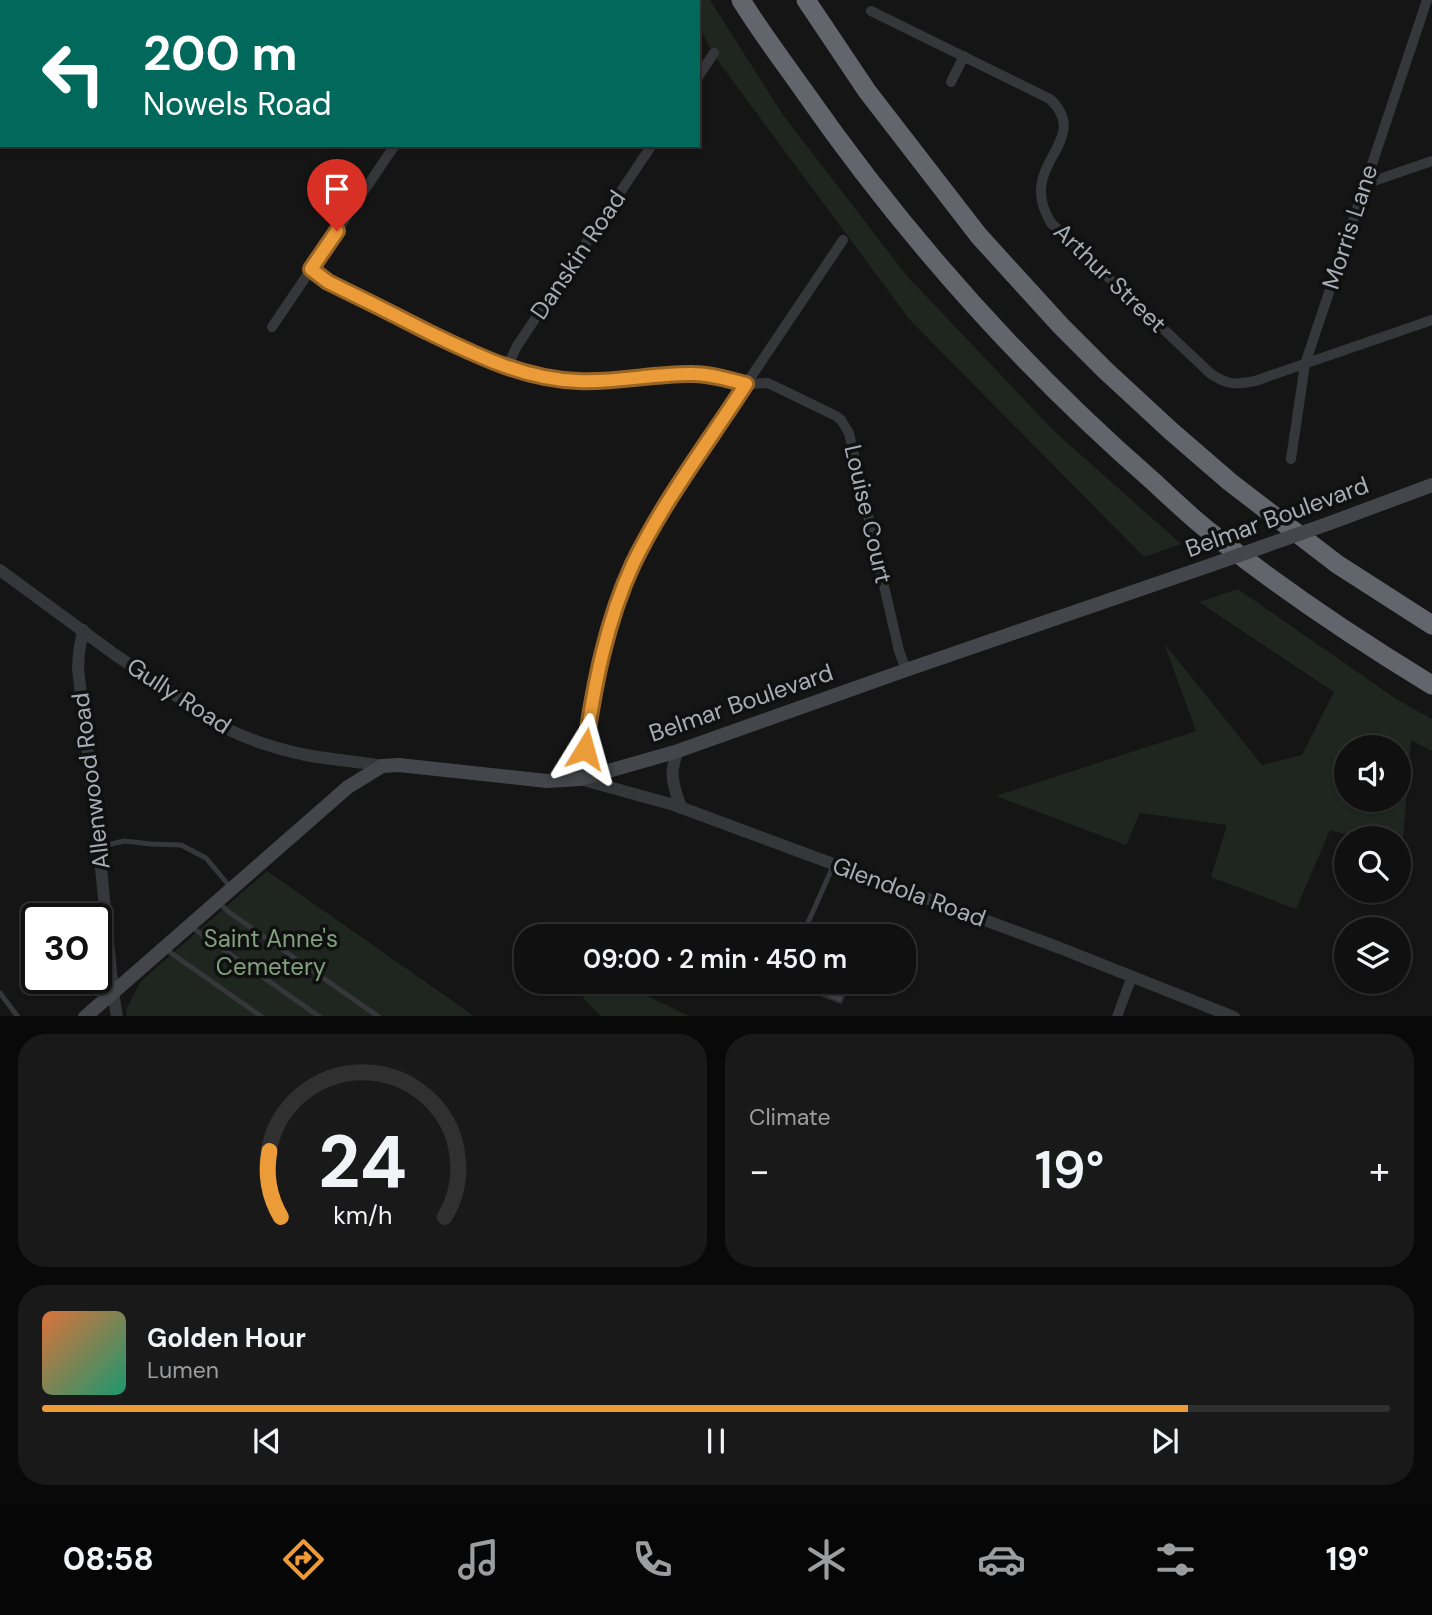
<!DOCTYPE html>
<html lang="en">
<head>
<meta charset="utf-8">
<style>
  body { margin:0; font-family:"DM Sans",sans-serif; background:#191919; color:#f1f3f6; height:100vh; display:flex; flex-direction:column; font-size:26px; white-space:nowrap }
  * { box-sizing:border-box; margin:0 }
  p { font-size:23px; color:#9c9d9f }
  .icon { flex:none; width:38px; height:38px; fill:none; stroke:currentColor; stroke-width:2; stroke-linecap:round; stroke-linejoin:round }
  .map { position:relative; height:1016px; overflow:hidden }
  .details { display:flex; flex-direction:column; gap:18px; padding:18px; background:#090909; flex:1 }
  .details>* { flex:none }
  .banner { position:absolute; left:0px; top:0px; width:700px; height:147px; box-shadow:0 2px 5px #0004,0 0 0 2px #303030; background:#00695c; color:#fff; overflow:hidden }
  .fabs { position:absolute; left:1334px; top:735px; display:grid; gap:14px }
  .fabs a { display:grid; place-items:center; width:77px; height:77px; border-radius:50%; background:#101010; box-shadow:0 2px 5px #0004,0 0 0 2px #303030; font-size:35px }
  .speed { position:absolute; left:21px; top:903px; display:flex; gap:14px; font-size:35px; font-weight:700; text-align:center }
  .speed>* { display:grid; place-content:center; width:91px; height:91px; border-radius:50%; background:#101010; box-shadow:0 2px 5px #0004,0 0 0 2px #303030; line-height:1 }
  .speed .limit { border:4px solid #111; border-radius:10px; background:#fff; color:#111 }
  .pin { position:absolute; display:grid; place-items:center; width:60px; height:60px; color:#fff; margin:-72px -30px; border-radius:50% 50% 50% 0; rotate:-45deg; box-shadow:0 0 7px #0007 }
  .pin .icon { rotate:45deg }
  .me { position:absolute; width:77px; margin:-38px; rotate:8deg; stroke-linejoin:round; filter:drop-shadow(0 0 5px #0008) }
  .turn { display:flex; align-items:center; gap:24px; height:147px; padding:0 28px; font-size:32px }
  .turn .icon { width:91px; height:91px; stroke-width:2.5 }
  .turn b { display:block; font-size:49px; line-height:60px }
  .big { font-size:52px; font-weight:600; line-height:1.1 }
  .details .widget { flex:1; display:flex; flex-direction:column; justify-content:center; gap:10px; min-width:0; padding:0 24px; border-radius:28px; background:#191919 }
  .details .dial { align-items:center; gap:0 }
  .dial svg { height:182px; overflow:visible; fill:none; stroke:#303030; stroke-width:7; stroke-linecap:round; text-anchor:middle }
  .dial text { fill:#f1f3f6; stroke:none }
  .song { display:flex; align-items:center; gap:21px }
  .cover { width:84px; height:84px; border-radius:10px; background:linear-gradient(135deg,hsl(20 70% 55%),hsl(160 70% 35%)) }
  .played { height:7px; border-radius:4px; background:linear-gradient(90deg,#eb9b38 85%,#303030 85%) }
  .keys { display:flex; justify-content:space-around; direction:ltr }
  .heat { display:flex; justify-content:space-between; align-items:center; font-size:38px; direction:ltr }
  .details .tiles { flex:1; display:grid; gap:18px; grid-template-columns:1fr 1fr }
  .widget:last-child { grid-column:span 2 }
  .trip { position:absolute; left:514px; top:924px; width:402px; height:70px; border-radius:28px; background:#101010; box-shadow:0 2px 5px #0004,0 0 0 2px #303030; font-weight:600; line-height:70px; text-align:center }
  .tabs { display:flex; height:112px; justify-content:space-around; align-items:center; background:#060606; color:#9c9d9f }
  .tabs .icon { width:49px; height:49px }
  .tabs .current { color:#eb9b38 }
  .tabs b { font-size:32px; color:#f1f3f6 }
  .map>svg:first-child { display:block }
</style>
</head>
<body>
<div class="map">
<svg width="1432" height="1017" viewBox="0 0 1432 1017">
  <rect width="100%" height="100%" fill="#151516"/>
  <!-- green -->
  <path fill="#1f261f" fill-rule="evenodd" d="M687 0H710L783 115 907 276 1054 431 1181 544 1144 557 910 320 715 57 698 24V2H688Z
    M1238 589 1396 699 1432 719V751L1411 740 1402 851 1398 849V838H1360L1330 830 1296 909 1211 877 1227 825 1140 813 1126 845 996 796 1196 731 1164 643 1262 765 1302 755 1334 692 1199 602ZM1346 747H1398V800H1346Z
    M267 871 474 1016 127 1017 126 1010 141 981Z
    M591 982H618L689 1016H601L583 998Z"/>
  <!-- building -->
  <path fill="#414346" stroke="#2f2f32" stroke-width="2" d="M788 982H850L841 1003 788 983Z"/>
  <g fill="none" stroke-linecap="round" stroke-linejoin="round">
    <!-- service -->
    <path stroke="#36373b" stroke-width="5" d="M99 847 124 841 151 844 181 845 206 858 231 888
      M219 903 230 913 379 1017
      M190 926 320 1017
      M802 936 834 864
      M164 948 262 1017
      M0 993 18 1017
      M781 993 783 982"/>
    <!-- minor -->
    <path stroke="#36373b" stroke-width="10" d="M80 0 83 2
      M235 2 236 0
      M492 2 493 0
      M871 11 1050 99C1086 133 1040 156 1041 192 1041 204 1045 213 1051 223L1211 374C1228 385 1235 385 1255 381L1432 320
      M698 77 714 53
      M951 82 964 56
      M1365 184 1432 161
      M311 269 328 282 479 357 540 377 577 381H610L678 374H706L746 384 768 383 836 416 841 420 849 433 899 651 906 670
      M272 327 395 145
      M507 367 517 346 545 304 652 145
      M1291 459 1305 364 1427 0
      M580 779 591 706 604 646 620 596 633 564 653 527 685 475 843 240
      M1117 1017 1132 976"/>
    <!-- tertiary -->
    <path stroke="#36373b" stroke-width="12" d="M0 570 114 654 223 727C249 740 277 749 306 755 331 760 357 761 382 766
      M83 630 79 652 78 669 99 847 113 992 117 1017
      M677 751C676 757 674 762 673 768 671 781 677 795 681 808
      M580 779 674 805 1060 948 1234 1017"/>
    <!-- secondary -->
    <path stroke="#44464b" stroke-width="14" d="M1330 523 1432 485
      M85 1017 348 787 382 766 399 765 547 781 580 779 675 752 906 670 1211 565"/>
    <!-- motorway -->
    <path stroke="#62666c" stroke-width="19" d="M741 0C760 31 783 61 804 91 905 236 1022 367 1155 483 1173 500 1191 517 1210 532 1280 588 1356 639 1432 685
      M806 0 867 91 979 236 1061 326 1105 370 1171 431 1230 482 1337 564 1432 625"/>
    <!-- secondary-bridge -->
    <path stroke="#44464b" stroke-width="14" d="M1211 565 1330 523"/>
  </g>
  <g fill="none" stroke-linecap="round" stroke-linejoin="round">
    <!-- route casing -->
    <g stroke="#996524" stroke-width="18">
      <path id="route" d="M337 231 311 269 328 282C361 298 395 315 428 332 476 355 523 379 578 381 617 383 655 373 694 374 712 374 729 380 746 384 708 443 664 500 633 564 606 622 594 686 585 749"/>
    </g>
    <!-- route -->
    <use href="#route" stroke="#eb9b38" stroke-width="12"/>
  </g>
  <g text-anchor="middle" stroke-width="7" stroke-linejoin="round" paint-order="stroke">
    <!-- street labels -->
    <g font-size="24" fill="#a7adb6" stroke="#101011">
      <text transform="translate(1350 227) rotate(-72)" y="8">Morris Lane</text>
      <text transform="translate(578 255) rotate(-56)" y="8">Danskin Road</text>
      <text transform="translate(1110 278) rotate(44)" y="8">Arthur Street</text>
      <text transform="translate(868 514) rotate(77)" y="8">Louise Court</text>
      <text transform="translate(1277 517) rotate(-20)" y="8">Belmar Boulevard</text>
      <text transform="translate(179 696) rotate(33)" y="8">Gully Road</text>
      <text transform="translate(741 703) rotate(-19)" y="8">Belmar Boulevard</text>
      <text transform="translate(91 781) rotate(-97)" y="8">Allenwood Road</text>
      <text transform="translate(909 892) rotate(20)" y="8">Glendola Road</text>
    </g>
    <!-- park labels -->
    <g font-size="24" fill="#80a07e" stroke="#101011">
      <text x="271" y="947">Saint Anne's<tspan x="271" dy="28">Cemetery</tspan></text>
    </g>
  </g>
</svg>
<div class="fabs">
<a><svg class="icon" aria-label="sound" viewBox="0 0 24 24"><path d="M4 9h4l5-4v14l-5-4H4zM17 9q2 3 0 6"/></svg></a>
<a><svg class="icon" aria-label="search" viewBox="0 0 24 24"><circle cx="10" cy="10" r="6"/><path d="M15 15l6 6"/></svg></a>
<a><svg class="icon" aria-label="layers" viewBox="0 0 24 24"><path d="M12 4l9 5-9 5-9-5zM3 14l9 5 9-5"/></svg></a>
</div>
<div class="speed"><div class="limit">30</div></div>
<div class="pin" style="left:337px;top:231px;background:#d93025"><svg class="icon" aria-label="arrive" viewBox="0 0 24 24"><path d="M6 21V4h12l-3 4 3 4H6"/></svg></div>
<svg class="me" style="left:585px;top:749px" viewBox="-20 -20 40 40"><path d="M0-17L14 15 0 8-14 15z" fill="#eb9b38" stroke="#fff" stroke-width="4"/></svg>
<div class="trip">09:00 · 2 min · 450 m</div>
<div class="banner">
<div class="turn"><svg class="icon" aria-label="left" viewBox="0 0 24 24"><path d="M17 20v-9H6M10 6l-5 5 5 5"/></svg><div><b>200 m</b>Nowels Road</div></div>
</div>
</div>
<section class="details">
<div class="tiles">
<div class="widget dial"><svg viewBox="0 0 100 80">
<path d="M14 69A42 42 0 1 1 86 69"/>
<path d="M14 69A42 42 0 0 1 9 40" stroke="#eb9b38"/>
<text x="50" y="56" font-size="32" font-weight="700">24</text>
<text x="50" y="72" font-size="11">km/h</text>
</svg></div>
<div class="widget"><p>Climate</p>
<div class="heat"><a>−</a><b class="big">19°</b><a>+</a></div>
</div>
<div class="widget">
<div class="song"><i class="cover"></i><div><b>Golden Hour</b><p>Lumen</p></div></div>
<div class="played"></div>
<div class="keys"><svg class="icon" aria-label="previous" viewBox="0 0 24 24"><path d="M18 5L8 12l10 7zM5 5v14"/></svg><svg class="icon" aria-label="pause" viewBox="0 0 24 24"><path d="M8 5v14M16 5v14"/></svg><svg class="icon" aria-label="next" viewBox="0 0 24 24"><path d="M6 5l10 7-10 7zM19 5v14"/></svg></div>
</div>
</div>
</section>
<nav class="tabs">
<b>08:58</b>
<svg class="icon current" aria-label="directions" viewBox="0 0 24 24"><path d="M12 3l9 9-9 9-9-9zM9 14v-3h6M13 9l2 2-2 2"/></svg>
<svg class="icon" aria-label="music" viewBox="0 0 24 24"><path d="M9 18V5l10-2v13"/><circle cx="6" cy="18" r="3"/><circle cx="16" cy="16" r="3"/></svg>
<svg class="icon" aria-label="phone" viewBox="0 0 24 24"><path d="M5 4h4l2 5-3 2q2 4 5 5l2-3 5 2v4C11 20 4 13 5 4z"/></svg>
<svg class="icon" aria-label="climate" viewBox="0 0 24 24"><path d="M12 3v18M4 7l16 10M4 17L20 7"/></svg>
<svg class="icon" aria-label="car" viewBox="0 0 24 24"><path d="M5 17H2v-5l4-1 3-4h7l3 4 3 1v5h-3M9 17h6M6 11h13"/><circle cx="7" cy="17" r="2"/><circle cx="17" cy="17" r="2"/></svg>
<svg class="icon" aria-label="filters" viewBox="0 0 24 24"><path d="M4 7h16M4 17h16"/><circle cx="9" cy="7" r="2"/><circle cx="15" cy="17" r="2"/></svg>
<b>19°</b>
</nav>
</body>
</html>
